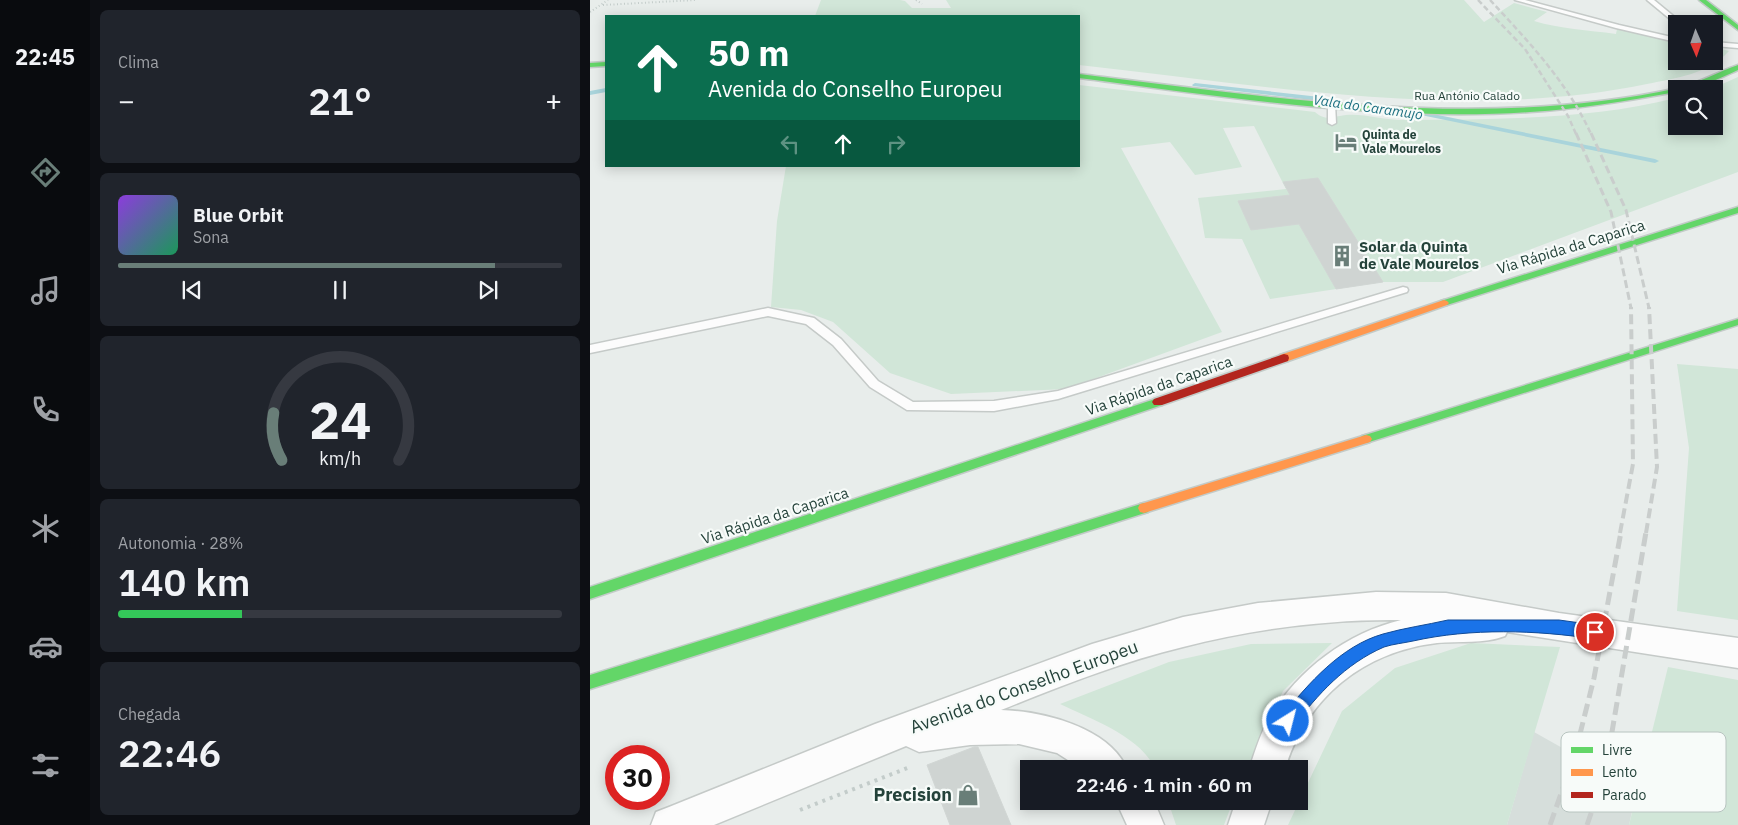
<!DOCTYPE html>
<html lang="pt">
<head>
<meta charset="utf-8">
<style>
  body { margin:0; font-family:"IBM Plex Sans",sans-serif; background:#20242c; color:#f1f3f6; height:100vh; display:flex; flex-direction:column; font-size:19px; white-space:nowrap }
  * { box-sizing:border-box; margin:0 }
  p { font-size:16px; color:#9ea1a6 }
  .icon { flex:none; width:28px; height:28px; fill:none; stroke:currentColor; stroke-width:2; stroke-linecap:round; stroke-linejoin:round }
  .map { position:relative; flex:1; overflow:hidden }
  .panel { display:flex; flex-direction:column; gap:10px; padding:10px; background:#0d0f14; width:500px }
  .panel>* { flex:none }
  .guide { position:absolute; left:15px; top:15px; width:475px; height:152px; border-radius:0px; box-shadow:0 2px 12px #0003; background:#0b6e4f; color:#fff; overflow:hidden }
  .needle { width:32px; rotate:178deg }
  .tools { position:absolute; left:1078px; top:15px; display:grid; gap:10px }
  .tools a { display:grid; place-items:center; width:55px; height:55px; border-radius:0px; background:#171b24; box-shadow:0 2px 12px #0003; font-size:25px }
  .speed { position:absolute; left:15px; top:745px; display:flex; gap:10px; font-size:25px; font-weight:700; text-align:center }
  .speed>* { display:grid; place-content:center; width:65px; height:65px; border-radius:50%; background:#171b24; box-shadow:0 2px 12px #0003; line-height:1 }
  .speed .limit { border:8px solid #d22; background:#fff; color:#111 }
  .pin { position:absolute; display:grid; place-items:center; width:42px; height:42px; color:#fff; margin:-21px; border:2px solid #fff; border-radius:50%; box-shadow:0 1px 5px #0007 }
  .me { position:absolute; width:55px; margin:-28px; rotate:36deg; stroke-linejoin:round; filter:drop-shadow(0 0 4px #0008) }
  .turn { display:flex; align-items:center; gap:18px; height:105px; padding:0 20px; font-size:22px }
  .turn .icon { width:65px; height:65px; stroke-width:2.5 }
  .turn b { display:block; font-size:35px; line-height:42px }
  .lanes { display:flex; align-items:center; height:48px; padding:0 20px; background:#0003; justify-content:center; gap:25px; direction:ltr }
  .lanes .off { opacity:.35 }
  .big { font-size:38px; font-weight:600; line-height:1.1 }
  .panel .tile { flex:1; display:flex; flex-direction:column; justify-content:center; gap:8px; min-width:0; padding:0 18px; border-radius:8px; background:#20242c }
  .panel .dial { align-items:center; gap:0 }
  .dial svg { height:130px; overflow:visible; fill:none; stroke:#363941; stroke-width:7; stroke-linecap:round; text-anchor:middle }
  .dial text { fill:#f1f3f6; stroke:none }
  .song { display:flex; align-items:center; gap:15px }
  .cover { width:60px; height:60px; border-radius:8px; background:linear-gradient(135deg,hsl(270 70% 55%),hsl(150 70% 35%)) }
  .played { height:5px; border-radius:2px; background:linear-gradient(90deg,#697e78 85%,#363941 85%) }
  .keys { display:flex; justify-content:space-around; direction:ltr }
  .heat { display:flex; justify-content:space-between; align-items:center; font-size:28px; direction:ltr }
  .charge { height:8px; border-radius:4px; background:linear-gradient(90deg,#34c759 28%,#363941 0) }
  .trip { position:absolute; left:430px; top:760px; width:288px; height:50px; border-radius:0px; background:#171b24; box-shadow:0 2px 12px #0003; font-weight:600; line-height:50px; text-align:center }
  main { display:flex; flex:1; min-height:0 }
  .menu { display:flex; flex-direction:column; width:90px; justify-content:space-around; align-items:center; background:#090b0e; color:#9ea1a6 }
  .menu .icon { width:35px; height:35px }
  .menu .active { color:#697e78 }
  .menu b { font-size:22px; color:#f1f3f6 }
  .map>svg:first-child { display:block }
</style>
</head>
<body>
<main>
<nav class="menu">
<b>22:45</b>
<svg class="icon active" aria-label="directions" viewBox="0 0 24 24"><path d="M12 3l9 9-9 9-9-9zM9 14v-3h6M13 9l2 2-2 2"/></svg>
<svg class="icon" aria-label="music" viewBox="0 0 24 24"><path d="M9 18V5l10-2v13"/><circle cx="6" cy="18" r="3"/><circle cx="16" cy="16" r="3"/></svg>
<svg class="icon" aria-label="phone" viewBox="0 0 24 24"><path d="M5 4h4l2 5-3 2q2 4 5 5l2-3 5 2v4C11 20 4 13 5 4z"/></svg>
<svg class="icon" aria-label="climate" viewBox="0 0 24 24"><path d="M12 3v18M4 7l16 10M4 17L20 7"/></svg>
<svg class="icon" aria-label="car" viewBox="0 0 24 24"><path d="M5 17H2v-5l4-1 3-4h7l3 4 3 1v5h-3M9 17h6M6 11h13"/><circle cx="7" cy="17" r="2"/><circle cx="17" cy="17" r="2"/></svg>
<svg class="icon" aria-label="filters" viewBox="0 0 24 24"><path d="M4 7h16M4 17h16"/><circle cx="9" cy="7" r="2"/><circle cx="15" cy="17" r="2"/></svg>
</nav>
<section class="panel">
<div class="tile"><p>Clima</p>
<div class="heat"><a>−</a><b class="big">21°</b><a>+</a></div>
</div>
<div class="tile">
<div class="song"><i class="cover"></i><div><b>Blue Orbit</b><p>Sona</p></div></div>
<div class="played"></div>
<div class="keys"><svg class="icon" aria-label="previous" viewBox="0 0 24 24"><path d="M18 5L8 12l10 7zM5 5v14"/></svg><svg class="icon" aria-label="pause" viewBox="0 0 24 24"><path d="M8 5v14M16 5v14"/></svg><svg class="icon" aria-label="next" viewBox="0 0 24 24"><path d="M6 5l10 7-10 7zM19 5v14"/></svg></div>
</div>
<div class="tile dial"><svg viewBox="0 0 100 80">
<path d="M14 69A42 42 0 1 1 86 69"/>
<path d="M14 69A42 42 0 0 1 9 40" stroke="#697e78"/>
<text x="50" y="56" font-size="32" font-weight="700">24</text>
<text x="50" y="72" font-size="11">km/h</text>
</svg></div>
<div class="tile"><p>Autonomia · 28%</p><b class="big">140 km</b><div class="charge"></div></div>
<div class="tile"><p>Chegada</p><b class="big">22:46</b></div>
</section>
<div class="map">
<svg width="1148" height="825" viewBox="0 0 1148 825">
  <rect width="100%" height="100%" fill="#e8edeb"/>
  <!-- built -->
  <path fill="#d6dedb" d="M944 732 1047 790 1039 825H917Z"/>
  <!-- green -->
  <path fill="#d1e6d8" d="M231 0H310L315 1 322 8H361L356 0H874L894 22 924 3 957 12 944 21C970 29 998 30 1026 34L1027 29 1086 42V61H1124V47L1139 51C1119 74 1086 78 1057 84 873 122 674 85 489 65V16H225Z
    M1148 77V172L853 282H793L680 299 652 239 615 238 608 198 696 189 664 126 633 128 652 167 605 175 580 142 531 148 632 332 476 389 361 394 300 373 243 322 211 310 181 307 187 221 196 166H489V85L725 112C736 122 744 116 756 115 773 113 798 121 817 120 907 119 999 120 1086 98V126H1124V89H1121Z
    M1087 364 1148 369V620L1087 611 1099 448Z
    M742 643 693 691 657 769H565C552 737 499 718 470 704L579 662 661 644Z
    M881 643 970 647 917 825H698L752 711 805 668Z
    M1078 667 1148 680V825H1039Z
    M578 801H643L634 825H586Z"/>
  <g fill="none" stroke-linecap="round" stroke-linejoin="round">
    <!-- stream -->
    <path fill="#a9d4db" fill-rule="evenodd" d="M605 83 730 97 733 99 730 101 603 86 602 85Z
      M16 88V92L0 95V91Z
      M828 111 1065 159 1069 161 1065 163 826 114 825 113Z"/>
  </g>
  <!-- building -->
  <path fill="#cfd4d2" stroke="#d1d6d4" d="M728 178 793 282 746 289 709 224 661 230 648 201 700 195 693 182Z
    M384 747H388L421 825H360L337 765Z"/>
  <g fill="none" stroke-linecap="round" stroke-linejoin="round">
    <!-- lane casing -->
    <g stroke="#c5cac8" stroke-width="3">
      <path id="lane" d="M925 0H935L1029 25 1086 38V42L1026 28Z
        M1057 0H1064L1093 24H1086Z
        M1124 42 1148 44V48L1124 46Z
        M738 102 745 104 746 123 742 125 738 123Z
        M813 287 817 288 818 290 817 292 468 399 404 411 317 410 280 387 243 345 216 324 178 316 0 353V345L178 308 224 318 251 339 288 381 323 402 404 401 468 391Z"/>
    </g>
    <!-- street casing -->
    <g stroke="#c5cac8" stroke-width="3">
      <path id="street" d="M786 592 856 593 969 613 1148 638V668L917 632 915 636C894 644 869 641 847 643 773 652 717 697 695 769H659C665 752 670 734 679 719 707 670 757 633 811 620 741 619 662 629 593 647 531 662 471 686 411 710 452 711 519 727 537 769H492L467 753 429 744 380 745 329 752 316 746 124 825H61L66 812 79 807 285 724 502 644 593 617 668 603Z
        M526 801H564L574 825H537Z
        M646 801H682L674 825H638Z"/>
    </g>
    <!-- fast casing -->
    <g stroke="#c3cbc8" stroke-width="3">
      <path id="fast" d="M1109 0H1116L1148 25V30Z
        M16 62V66L0 67V63Z
        M1148 65V70C1128 79 1109 89 1086 89V92C1037 101 989 109 940 112 794 122 634 97 489 78V74C687 98 891 131 1088 88 1109 83 1128 72 1148 65Z
        M1148 207V213L857 305H851L849 303 851 301Z
        M1148 319V325L776 443 772 442 770 439 772 436Z
        M568 398 572 399 574 402 572 405 0 599V587Z
        M554 503 558 504 560 508 558 512 0 689V675Z"/>
    </g>
    <!-- slow casing -->
    <g stroke="#c3cbc8" stroke-width="3">
      <path id="slow" d="M854 300 857 301 859 303 857 305 698 361 694 362 689 358 690 355Z
        M776 435 780 436 782 439 780 442 554 513 550 512 548 508 550 504 554 503Z"/>
    </g>
    <!-- jam casing -->
    <g stroke="#c3cbc8" stroke-width="3">
      <path id="jam" d="M694 354 698 355 699 358 698 361 572 405H564L562 402 564 399Z"/>
    </g>
    <!-- path-far1 -->
    <path stroke="#c3ccca" stroke-width="2" stroke-dasharray="1 2.5" stroke-linecap="butt" d="M326 0 332 4
      M13 5 106 0
      M0 12 18 0"/>
    <!-- path -->
    <path stroke="#c3ccca" stroke-width="4" stroke-dasharray="3 5" stroke-linecap="butt" d="M210 810 320 767"/>
    <!-- lane -->
    <use href="#lane" fill="#fcfcfc" fill-rule="evenodd"/>
    <!-- street -->
    <use href="#street" fill="#fcfcfc" fill-rule="evenodd"/>
    <!-- fast -->
    <use href="#fast" fill="#63d668" fill-rule="evenodd"/>
    <!-- slow -->
    <use href="#slow" fill="#ff974d" fill-rule="evenodd"/>
    <!-- jam -->
    <use href="#jam" fill="#b3261e" fill-rule="evenodd"/>
    <!-- rail-far3 -->
    <path stroke="#c9cdcc" stroke-width="2.5" stroke-dasharray="5.5 3" stroke-linecap="butt" d="M888 0 935 49 978 116 986 134
      M900 0C938 41 978 83 1001 134"/>
    <!-- rail-far2 -->
    <path stroke="#c9cdcc" stroke-width="3" stroke-dasharray="8 4" stroke-linecap="butt" d="M986 133 1021 212 1041 308
      M1001 133 1036 210 1059 308"/>
    <!-- rail-far1 -->
    <path stroke="#c9cdcc" stroke-width="4" stroke-dasharray="10 5" stroke-linecap="butt" d="M1030 533 1043 464 1041 307
      M1056 533 1067 467 1059 307"/>
    <!-- rail -->
    <path stroke="#c9cdcc" stroke-width="5" stroke-dasharray="13 6" stroke-linecap="butt" d="M960 825 985 754 1004 678 1031 532
      M997 825 1015 773 1056 532"/>
  </g>
  <!-- route -->
  <path fill="#1a73e8" stroke="#114b97" d="M858 620H969L1005 625 1010 627 1012 632 1010 637 1005 639C946 630 881 628 823 641 814 643 803 644 794 647 755 664 728 694 703 727L698 729 692 727 690 721 692 716C719 683 751 646 793 634 814 628 836 625 858 620Z"/>
  <!-- icons -->
  <defs>
    <g id="hotel-bare" transform="scale(1.725)"><path d="M-6-4.5h1.5V1H6V5H4.5V3h-9V5H-6ZM-4 0a1.8 1.8 0 1 1 3.6 0ZM.5 0V-2.5h3Q6-2.5 6 0Z" fill="#697e78" stroke="#f7fbf9" stroke-width="2.5" paint-order="stroke"/></g>
    <g id="building-bare" transform="scale(1.725)"><path d="M-4-6H4V6H1V3H-1V6H-4ZM-2.5-4.3h1.7v1.8h-1.7ZM.8-4.3h1.7v1.8H.8ZM-2.5-1h1.7V.8h-1.7ZM.8-1h1.7V.8H.8Z" fill="#697e78" stroke="#f7fbf9" stroke-width="2.5" paint-order="stroke"/></g>
    <g id="shop-bare" transform="scale(1.725)"><path d="M-5-2.5h2.3a2.7 3.5 0 0 1 5.4 0H5L5.5 6h-11ZM-1.5-2.5h3a1.5 2.3 0 0 0-3 0Z" fill="#697e78" stroke="#f7fbf9" stroke-width="2.5" paint-order="stroke"/></g>
  </defs>
  <g fill-rule="evenodd">
    <use href="#hotel-bare" x="756" y="142"/>
    <use href="#building-bare" x="752" y="256"/>
    <use href="#shop-bare" x="378" y="795"/>
  </g>
  <g text-anchor="middle" stroke-width="4.5" stroke-linejoin="round" paint-order="stroke">
    <!-- far-street labels -->
    <g font-size="12" fill="#24423a" stroke="#f7fbf9">
      <text x="877" y="100">Rua António Calado</text>
    </g>
    <!-- far-poi labels -->
    <g font-size="12" font-weight="bold" fill="#24423a" stroke="#f7fbf9" text-anchor="start">
      <text x="772" y="139">Quinta de<tspan x="772" dy="14">Vale Mourelos</tspan></text>
    </g>
    <!-- far-water labels -->
    <g font-size="14" font-style="italic" fill="#1c6f80" stroke="#f7fbf9">
      <text transform="translate(778 107) rotate(8)" y="5">Vala do Caramujo</text>
    </g>
    <!-- poi labels -->
    <g font-size="15" font-weight="bold" fill="#24423a" stroke="#f7fbf9" text-anchor="start">
      <text x="769" y="252">Solar da Quinta<tspan x="769" dy="17">de Vale Mourelos</tspan></text>
    </g>
    <!-- street labels -->
    <g font-size="15" fill="#24423a" stroke="#f7fbf9">
      <text transform="translate(981 247) rotate(-17)" y="5">Via Rápida da Caparica</text>
      <text transform="translate(569 386) rotate(-19)" y="5">Via Rápida da Caparica</text>
      <text transform="translate(185 516) rotate(-18)" y="5">Via Rápida da Caparica</text>
    </g>
    <!-- near-street labels -->
    <g font-size="18" fill="#24423a" stroke="#f7fbf9">
      <text transform="translate(434 687) rotate(-20)" y="6">Avenida do Conselho Europeu</text>
    </g>
    <!-- near-poi labels -->
    <g font-size="18" font-weight="bold" fill="#24423a" stroke="#f7fbf9" text-anchor="end">
      <text x="362" y="801">Precision</text>
    </g>
  </g>
  <!-- legend -->
  <rect x="971" y="732" width="165" height="80" rx="8" fill="#f7fbf9" stroke="#b8c4c0" stroke-width="1"/>
  <rect x="981" y="747" width="22" height="6" fill="#63d668"/>
  <rect x="981" y="769" width="22" height="7" fill="#ff974d"/>
  <rect x="981" y="792" width="22" height="6" fill="#b3261e"/>
  <g font-size="14" fill="#24423a">
    <text x="1012" y="755">Livre</text>
    <text x="1012" y="777">Lento</text>
    <text x="1012" y="800">Parado</text>
  </g>
</svg>
<div class="tools">
<a><svg class="needle" viewBox="-14 -14 28 28"><path d="M0-13l5 13h-10z" fill="#e53935"/><path d="M0 13l5-13h-10z" fill="#9ea1a6"/></svg></a>
<a><svg class="icon" aria-label="search" viewBox="0 0 24 24"><circle cx="10" cy="10" r="6"/><path d="M15 15l6 6"/></svg></a>
</div>
<div class="speed"><div class="limit">30</div></div>
<div class="pin" style="left:1005px;top:632px;background:#d93025"><svg class="icon" aria-label="arrive" viewBox="0 0 24 24"><path d="M6 21V4h12l-3 4 3 4H6"/></svg></div>
<svg class="me" style="left:698px;top:721px" viewBox="-20 -20 40 40"><circle r="17" fill="#1a73e8" stroke="#fff" stroke-width="3"/><path d="M0-11L8 9 0 5-8 9z" fill="#fff"/></svg>
<div class="trip">22:46 · 1 min · 60 m</div>
<div class="guide">
<div class="turn"><svg class="icon" aria-label="ahead" viewBox="0 0 24 24"><path d="M12 20V5M6 11l6-6 6 6"/></svg><div><b>50 m</b>Avenida do Conselho Europeu</div></div>
<div class="lanes"><svg class="icon off" aria-label="left" viewBox="0 0 24 24"><path d="M17 20v-9H6M10 6l-5 5 5 5"/></svg><svg class="icon" aria-label="ahead" viewBox="0 0 24 24"><path d="M12 20V5M6 11l6-6 6 6"/></svg><svg class="icon off" aria-label="right" viewBox="0 0 24 24"><path d="M7 20v-9h11M14 6l5 5-5 5"/></svg></div>
</div>
</div>
</main>
</body>
</html>
